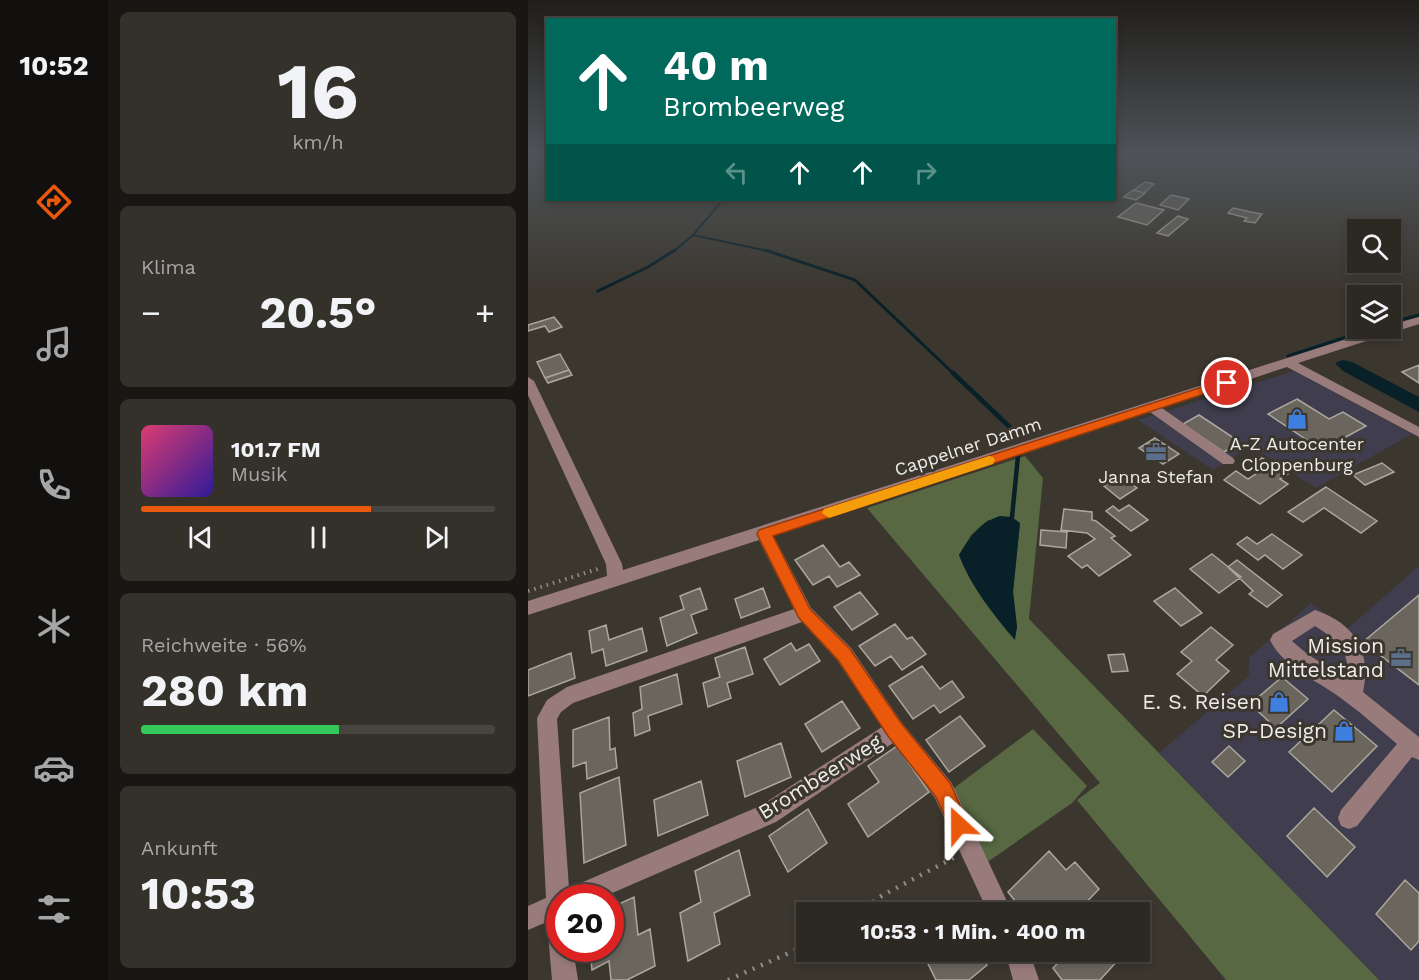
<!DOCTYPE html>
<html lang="de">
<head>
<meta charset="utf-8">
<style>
  body { margin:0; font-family:"Work Sans",sans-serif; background:#34312b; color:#f1f3f6; height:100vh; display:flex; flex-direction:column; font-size:22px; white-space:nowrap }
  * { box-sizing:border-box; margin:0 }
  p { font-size:20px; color:#a6a6a6 }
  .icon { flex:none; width:33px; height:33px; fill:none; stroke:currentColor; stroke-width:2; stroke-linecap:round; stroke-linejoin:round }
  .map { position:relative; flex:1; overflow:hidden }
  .sheet { display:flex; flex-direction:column; gap:12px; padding:12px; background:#181713; width:420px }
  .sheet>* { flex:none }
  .banner { position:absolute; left:18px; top:18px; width:570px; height:183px; border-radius:0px; box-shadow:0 3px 9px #0003,0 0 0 2px #484541; background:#00695c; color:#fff; overflow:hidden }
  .controls { position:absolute; left:819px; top:219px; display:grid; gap:12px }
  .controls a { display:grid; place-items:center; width:54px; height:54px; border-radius:0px; background:#2c2923; box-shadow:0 3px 9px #0003,0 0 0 2px #484541; font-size:30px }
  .speed { position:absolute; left:18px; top:884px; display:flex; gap:12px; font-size:30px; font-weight:700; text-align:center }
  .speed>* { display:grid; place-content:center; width:78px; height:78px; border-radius:50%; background:#2c2923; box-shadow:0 3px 9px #0003,0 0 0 2px #484541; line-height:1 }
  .speed .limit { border:9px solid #d22; background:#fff; color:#111 }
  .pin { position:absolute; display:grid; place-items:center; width:51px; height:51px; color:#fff; margin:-26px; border:3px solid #fff; border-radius:50%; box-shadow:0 2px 6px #0007 }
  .me { position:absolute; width:66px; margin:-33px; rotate:336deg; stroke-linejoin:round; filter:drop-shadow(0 0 4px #0008) }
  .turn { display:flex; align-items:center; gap:21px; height:126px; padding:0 18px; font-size:27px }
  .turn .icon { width:78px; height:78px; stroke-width:2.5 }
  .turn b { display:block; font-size:42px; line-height:51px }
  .lanes { display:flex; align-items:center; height:57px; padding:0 18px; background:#0003; justify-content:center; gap:30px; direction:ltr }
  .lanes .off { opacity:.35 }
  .big { font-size:45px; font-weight:700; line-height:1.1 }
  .sheet .card { flex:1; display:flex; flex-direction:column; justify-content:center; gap:9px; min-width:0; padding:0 21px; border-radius:9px; background:#34312b }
  .sheet .dial { align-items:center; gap:0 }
  .dial b { font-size:78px; line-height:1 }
  .song { display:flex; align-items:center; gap:18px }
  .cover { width:72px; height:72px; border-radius:9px; background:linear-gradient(135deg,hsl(340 70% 55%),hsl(250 70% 35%)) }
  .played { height:6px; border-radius:3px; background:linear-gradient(90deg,#ea580c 65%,#484541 65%) }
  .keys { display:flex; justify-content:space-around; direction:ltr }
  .heat { display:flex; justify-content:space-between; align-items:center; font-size:33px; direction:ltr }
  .charge { height:9px; border-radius:4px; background:linear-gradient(90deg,#34c759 56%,#484541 0) }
  .trip { position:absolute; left:268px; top:902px; width:354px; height:60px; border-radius:0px; background:#2c2923; box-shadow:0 3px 9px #0003,0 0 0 2px #484541; font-weight:700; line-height:60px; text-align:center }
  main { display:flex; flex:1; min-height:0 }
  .tab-bar { display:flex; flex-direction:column; width:108px; justify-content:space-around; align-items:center; background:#12100e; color:#a6a6a6 }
  .tab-bar .icon { width:42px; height:42px }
  .tab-bar .selected { color:#ea580c }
  .tab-bar b { font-size:27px; color:#f1f3f6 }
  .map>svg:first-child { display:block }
</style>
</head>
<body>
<main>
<nav class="tab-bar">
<b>10:52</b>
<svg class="icon selected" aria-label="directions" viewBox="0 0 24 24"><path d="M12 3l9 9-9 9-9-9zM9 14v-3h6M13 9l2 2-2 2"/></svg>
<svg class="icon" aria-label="music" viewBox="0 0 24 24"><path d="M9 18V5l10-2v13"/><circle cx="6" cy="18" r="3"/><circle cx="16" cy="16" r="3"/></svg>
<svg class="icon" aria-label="phone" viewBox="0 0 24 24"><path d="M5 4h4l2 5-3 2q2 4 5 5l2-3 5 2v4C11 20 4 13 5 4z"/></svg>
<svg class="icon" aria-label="climate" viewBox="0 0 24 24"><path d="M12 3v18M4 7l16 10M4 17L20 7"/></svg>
<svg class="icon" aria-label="car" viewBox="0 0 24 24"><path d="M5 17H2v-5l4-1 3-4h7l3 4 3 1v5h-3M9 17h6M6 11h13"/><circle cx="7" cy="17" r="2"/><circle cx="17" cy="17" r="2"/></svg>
<svg class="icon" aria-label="filters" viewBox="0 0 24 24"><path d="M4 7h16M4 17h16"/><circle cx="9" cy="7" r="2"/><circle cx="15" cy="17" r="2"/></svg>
</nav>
<section class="sheet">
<div class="card dial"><b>16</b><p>km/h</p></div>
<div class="card"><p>Klima</p>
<div class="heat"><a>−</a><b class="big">20.5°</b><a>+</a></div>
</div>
<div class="card">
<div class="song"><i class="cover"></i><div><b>101.7 FM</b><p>Musik</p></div></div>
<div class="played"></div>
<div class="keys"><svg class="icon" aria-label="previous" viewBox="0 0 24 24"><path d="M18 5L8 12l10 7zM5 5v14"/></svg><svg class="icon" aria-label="pause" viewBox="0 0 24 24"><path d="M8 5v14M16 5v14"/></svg><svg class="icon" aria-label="next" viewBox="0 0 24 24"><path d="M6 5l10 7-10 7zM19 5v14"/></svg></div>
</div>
<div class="card"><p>Reichweite · 56%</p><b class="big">280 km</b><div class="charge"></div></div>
<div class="card"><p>Ankunft</p><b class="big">10:53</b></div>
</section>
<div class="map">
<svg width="891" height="980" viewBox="0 0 891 980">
  <rect width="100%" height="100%" fill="#3b372f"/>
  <!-- commercial -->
  <path fill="#3f3d4e" d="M766 371 884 434 788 488 723 446 685 470 610 420Z
    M891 566V980H851L631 753 721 676V658L783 603 818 630Z"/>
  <!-- green -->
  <path fill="#576842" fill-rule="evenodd" d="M497 456 515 478 501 619 851 980H698L549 800 572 783 339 508ZM460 520 492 523 485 592 489 627 486 639C465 614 443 586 431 555L443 535Z
    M505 729 559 786 544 803 458 863 422 791Z"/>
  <!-- water -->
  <path fill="#082028" d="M815 360 824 362 891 397V412L815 371 807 363Z
    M472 516 484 517 492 523 485 592 489 627 487 640C465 614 443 587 431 555 442 537 452 522 472 516Z"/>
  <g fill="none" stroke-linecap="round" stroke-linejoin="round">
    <!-- stream-far2 -->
    <path stroke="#082028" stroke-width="2" d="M165 235 244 252
      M145 252 165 235 195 200"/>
    <!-- stream-far1 -->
    <path stroke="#082028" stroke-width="3" d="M237 250 327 280 427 375
      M70 291 120 267 147 250
      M862 323 891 315
      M760 356 846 328"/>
    <!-- stream -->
    <path stroke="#082028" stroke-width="4.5" d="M425 373 486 431V438
      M484 517 490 456"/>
  </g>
  <!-- building -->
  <path fill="#6a655d" stroke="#aca79e" stroke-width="1.5" d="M617 182 626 184 616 193 606 190Z
    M605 190 617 193 608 200 596 197Z
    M643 195 661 199 650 210 632 205Z
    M608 203 636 210 619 225 590 217Z
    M705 208 723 212 734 214 727 223 716 221 719 218 700 213Z
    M650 216 660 219 640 236 629 233Z
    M26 317 34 327 21 332 17 326 0 331V325Z
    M32 354 41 370 17 378 9 362Z
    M891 365V383L874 372Z
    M41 370 44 375 20 383 17 378Z
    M769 399 801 419 815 412 838 426 794 450 740 414Z
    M671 415 712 442 696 452 655 424Z
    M627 438 651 454 635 464 611 448Z
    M734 458 760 474 752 479 760 484 732 504 696 480 708 471 720 479 732 471 723 466Z
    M854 463 866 472 837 485 825 475Z
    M593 476 609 488 592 499 576 486Z
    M798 487 849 521 833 533 796 508 775 522 760 512Z
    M601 505 620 520 603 531 578 511 585 506 591 511Z
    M536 509 564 512V520L568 521 587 536 583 538 603 555 571 576 559 565 554 568 540 556 567 539 559 533 533 530Z
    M513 530 539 532 538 548 512 545Z
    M744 534 774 555 755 569 737 555 730 560 709 544 719 537 729 544Z
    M295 545 312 567 321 562 332 575 309 587 301 576 285 585 267 560Z
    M684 554 713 577 691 593 662 569Z
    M709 560 754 595 739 607 721 594 725 591 700 567Z
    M172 588 179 609 163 615 169 633 139 646 132 618 156 609 152 596Z
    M235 588 242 607 213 618 207 599Z
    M647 588 674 613 653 626 626 601Z
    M332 592 350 614 324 630 306 607Z
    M891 595V685L835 642Z
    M367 624 379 639 384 637 398 654 374 670 363 656 347 666 331 646Z
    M78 625 81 640 114 628 119 651 78 666 75 649 64 653 61 631Z
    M683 627 705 645 688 660 701 671 675 696 649 674 664 661 653 652Z
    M263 643 268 651 281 644 292 661 252 685 236 659Z
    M217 647 225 674 199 683 203 698 180 707 175 683 192 677 187 658Z
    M43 653 47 678 0 696V670Z
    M596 654 600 671 584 672 580 655Z
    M394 666 412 689 424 681 436 697 412 713 406 705 385 719 361 686Z
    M149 674 154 704 120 716 122 730 107 736 105 713 114 709 112 687Z
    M754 677 780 699 748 728 722 704Z
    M314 701 332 728 294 752 277 724Z
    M806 710 849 746 804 792 761 752Z
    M432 716 457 746 421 772 398 740Z
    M81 717 82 750 87 748 89 768 59 779 58 762 45 767V730Z
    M253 743 263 777 217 797 209 761Z
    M369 746 401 792 340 837 320 804 351 782 340 766Z
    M701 746 717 761 700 777 684 762Z
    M91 777 98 845 56 863 52 793Z
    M173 781 180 815 130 836 126 800Z
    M786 808 827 847 799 877 759 836Z
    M280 809 299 843 260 872 241 836Z
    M211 850 222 895 186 913 192 944 160 961 152 913 173 902 167 871Z
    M521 851 538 870 547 862 571 889 549 912H543L536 904 528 912H496L480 892Z
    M877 880 891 893V941L883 950 848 914Z
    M106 897 110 935 122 929 127 966 99 980H83L81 961 64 970 62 948H82V908Z
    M403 951H451L459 965 441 980H408L396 956Z
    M541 951H586L592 958 572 980H534L525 968Z"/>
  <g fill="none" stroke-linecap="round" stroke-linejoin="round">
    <!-- path-far1 -->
    <path stroke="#918d87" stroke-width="4" stroke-dasharray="1.5 5" stroke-linecap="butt" d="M0 591 73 568"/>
    <!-- path -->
    <path stroke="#918d87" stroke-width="4.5" stroke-dasharray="2 7" stroke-linecap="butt" d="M330 912 355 895 427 857
      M200 980 279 945"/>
    <!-- minor -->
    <path fill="#9a7b7b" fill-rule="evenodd" d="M891 317V324L770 363 891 427V437L759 367 634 408 705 458 707 461 705 464H695L622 412 245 535 283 608 323 648 374 723 423 782 484 912H460L407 798 365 743 248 822 75 897H32V948H45L50 980H24L19 922 0 930V906L18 898 9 718 19 700 39 687 266 609 231 540 0 615V601L79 576 78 564 0 395V377L6 381 94 564 95 570 853 328H862V325ZM274 622 309 660 354 727 232 806 41 888 29 719 33 712 45 703Z
      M787 610C826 623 844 651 835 692L891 737V760L884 757 829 826 821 829 813 826 810 818 813 810 869 744C852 730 836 715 818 702 795 683 755 668 742 640L745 634ZM787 626C811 642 822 650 819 680L778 653 764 641Z
      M477 951H501L511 980H485Z"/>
  </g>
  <!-- sky -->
  <linearGradient id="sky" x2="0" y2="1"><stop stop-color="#201e1a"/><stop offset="0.53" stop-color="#4f5358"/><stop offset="1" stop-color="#4f5358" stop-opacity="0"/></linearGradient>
  <rect width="891" height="291" fill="url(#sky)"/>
  <!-- route -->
  <path fill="#ea580c" stroke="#983908" stroke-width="1.5" d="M699 379 703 380V385L245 536 282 609 322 649 373 723 422 783 441 825 438 832 431 835 424 832 408 797 360 736 310 660 271 618 229 534 231 530Z"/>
  <!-- slow -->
  <path fill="#f59e0b" d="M461 456 465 457 467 460 465 464 301 518 294 513 296 509Z"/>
  <!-- icons -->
  <defs>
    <g id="shop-bare" transform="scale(1.62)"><path d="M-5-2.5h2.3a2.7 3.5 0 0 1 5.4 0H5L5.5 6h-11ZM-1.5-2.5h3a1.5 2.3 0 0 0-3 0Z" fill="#3f7fe0" stroke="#3b372f" stroke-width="2.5" paint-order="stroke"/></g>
    <g id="office-bare" transform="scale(1.62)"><path d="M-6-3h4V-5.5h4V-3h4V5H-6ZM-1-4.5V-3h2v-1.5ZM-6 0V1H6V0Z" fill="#5c6f8a" stroke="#3b372f" stroke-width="2.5" paint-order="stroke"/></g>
  </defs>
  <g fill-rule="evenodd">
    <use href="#shop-bare" x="769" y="419"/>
    <use href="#office-bare" x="628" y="452"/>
    <use href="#office-bare" x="873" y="658"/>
    <use href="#shop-bare" x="751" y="702"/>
    <use href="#shop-bare" x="816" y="731"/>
  </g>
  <g text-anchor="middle" stroke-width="6" stroke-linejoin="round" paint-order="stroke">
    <!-- poi labels -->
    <g font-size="18" fill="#efece7" stroke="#3b372f">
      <text x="769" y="450">A-Z Autocenter<tspan x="769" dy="21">Cloppenburg</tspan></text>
      <text x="628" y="483">Janna Stefan</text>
    </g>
    <!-- street labels -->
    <g font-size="18" fill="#efece7" stroke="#3b372f">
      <text transform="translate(440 447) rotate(-18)" y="6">Cappelner Damm</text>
    </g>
    <!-- near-poi labels -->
    <g font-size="21" fill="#efece7" stroke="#3b372f" text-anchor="end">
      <text x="856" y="653">Mission<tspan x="856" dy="24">Mittelstand</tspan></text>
      <text x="734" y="709">E. S. Reisen</text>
      <text x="799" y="738">SP-Design</text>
    </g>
    <!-- near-street labels -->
    <g font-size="21" fill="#efece7" stroke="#3b372f">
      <text transform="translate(292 777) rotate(-32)" y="7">Brombeerweg</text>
    </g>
  </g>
</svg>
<div class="controls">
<a><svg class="icon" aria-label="search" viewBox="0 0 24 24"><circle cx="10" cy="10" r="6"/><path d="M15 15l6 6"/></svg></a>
<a><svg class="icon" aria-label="layers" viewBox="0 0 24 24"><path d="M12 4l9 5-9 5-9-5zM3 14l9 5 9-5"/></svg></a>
</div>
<div class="speed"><div class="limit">20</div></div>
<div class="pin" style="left:699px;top:383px;background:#d93025"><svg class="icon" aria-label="arrive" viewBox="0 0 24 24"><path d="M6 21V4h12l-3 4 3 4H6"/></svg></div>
<svg class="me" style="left:431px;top:825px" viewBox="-20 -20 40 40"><path d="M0-17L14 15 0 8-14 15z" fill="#ea580c" stroke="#fff" stroke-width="4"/></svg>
<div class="trip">10:53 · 1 Min. · 400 m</div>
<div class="banner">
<div class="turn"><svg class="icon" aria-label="ahead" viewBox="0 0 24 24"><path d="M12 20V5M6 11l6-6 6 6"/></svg><div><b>40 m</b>Brombeerweg</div></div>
<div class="lanes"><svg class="icon off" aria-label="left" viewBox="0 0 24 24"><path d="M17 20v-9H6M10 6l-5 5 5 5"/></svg><svg class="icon" aria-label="ahead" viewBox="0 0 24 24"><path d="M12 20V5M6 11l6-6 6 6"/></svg><svg class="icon" aria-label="ahead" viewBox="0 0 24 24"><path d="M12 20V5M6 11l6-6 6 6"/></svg><svg class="icon off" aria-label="right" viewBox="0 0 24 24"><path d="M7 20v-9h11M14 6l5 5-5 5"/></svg></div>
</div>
</div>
</main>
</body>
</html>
